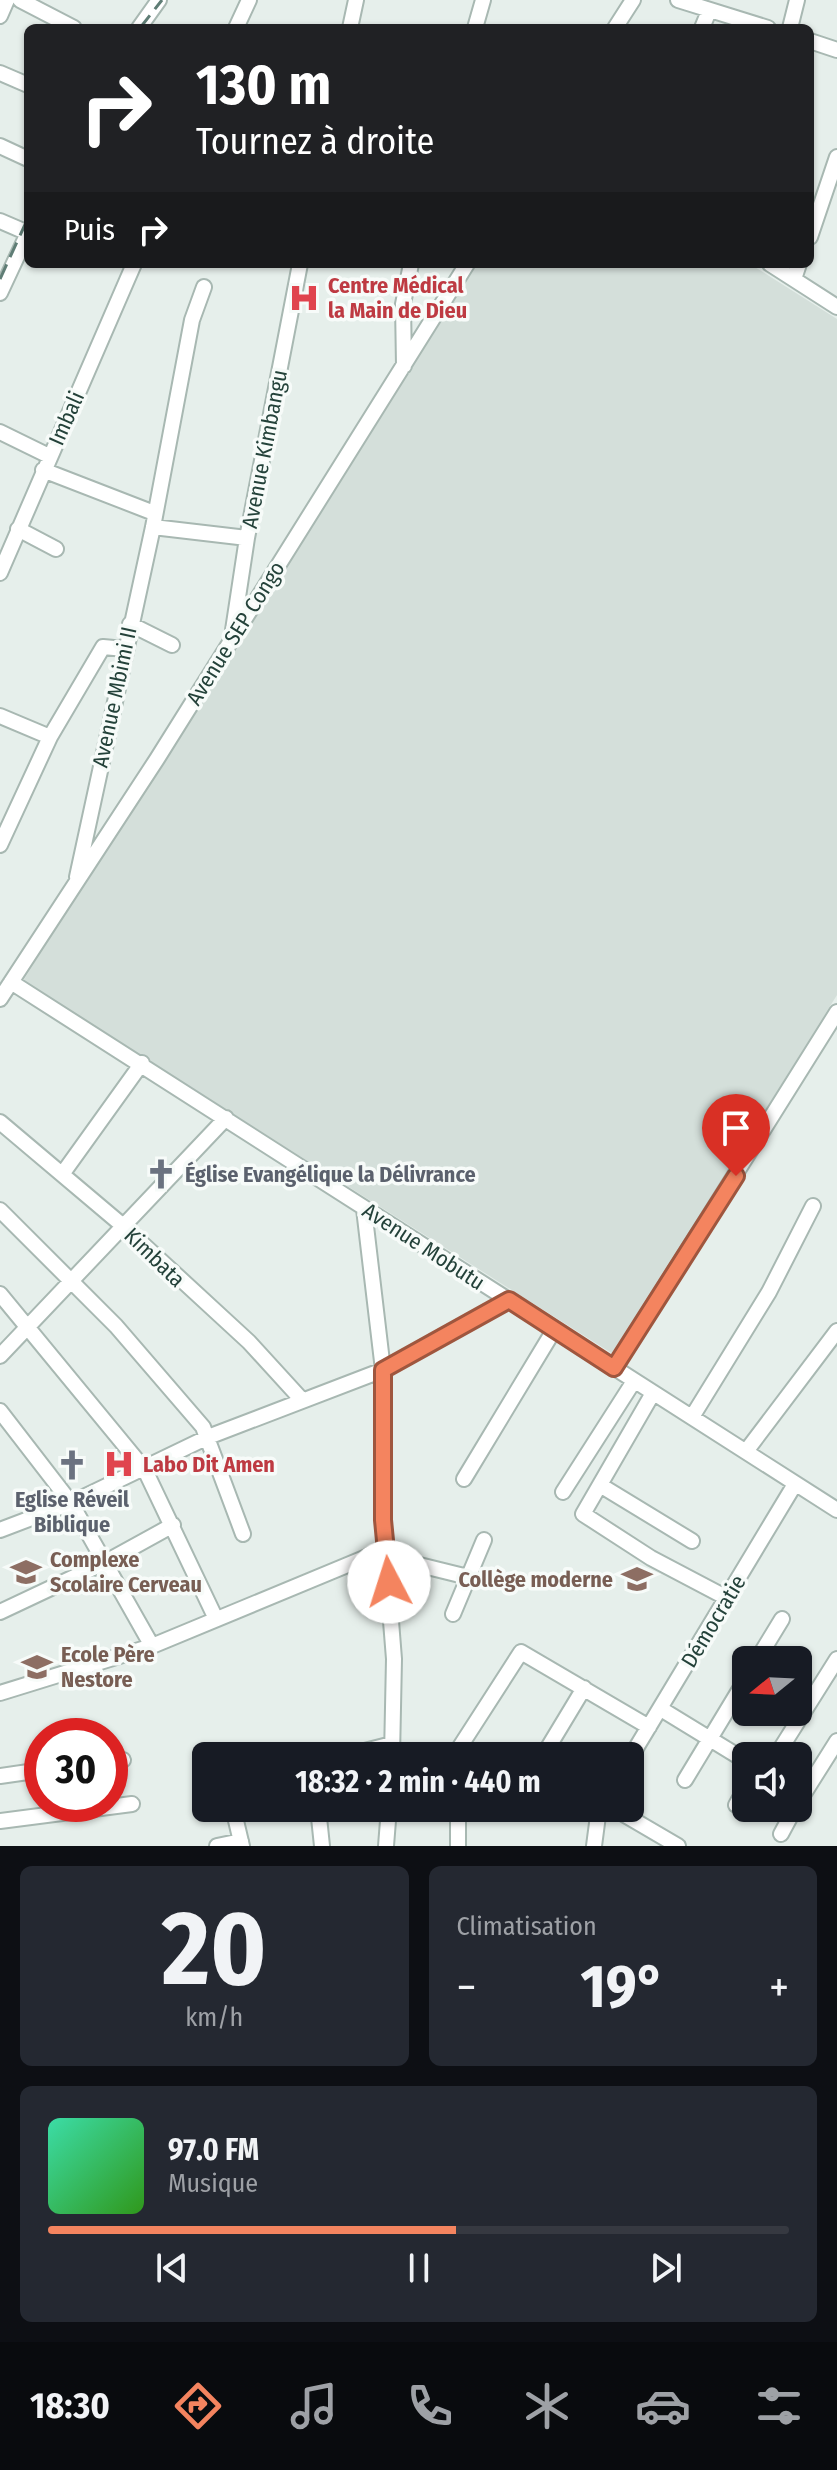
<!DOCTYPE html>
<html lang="fr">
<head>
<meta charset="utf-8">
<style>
  body { margin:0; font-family:"Fira Sans Condensed",sans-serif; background:#242831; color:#f1f3f6; height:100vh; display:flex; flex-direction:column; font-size:30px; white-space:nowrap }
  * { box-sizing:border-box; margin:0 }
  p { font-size:26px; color:#9ea1a6 }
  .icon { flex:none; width:44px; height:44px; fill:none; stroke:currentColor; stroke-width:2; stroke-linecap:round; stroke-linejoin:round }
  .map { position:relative; height:1846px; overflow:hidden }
  .sheet { display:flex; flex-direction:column; gap:20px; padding:20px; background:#0d0f14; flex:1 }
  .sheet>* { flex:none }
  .banner { position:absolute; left:24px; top:24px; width:790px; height:244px; border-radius:12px; box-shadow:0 2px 6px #0004; background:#202124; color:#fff; overflow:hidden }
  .needle { width:52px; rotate:252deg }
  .buttons { position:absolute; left:732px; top:1646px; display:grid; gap:16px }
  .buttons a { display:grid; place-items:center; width:80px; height:80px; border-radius:12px; background:#171b24; box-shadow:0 2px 6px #0004; font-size:40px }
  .speed { position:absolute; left:24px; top:1718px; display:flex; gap:16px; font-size:40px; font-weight:700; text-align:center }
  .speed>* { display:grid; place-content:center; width:104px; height:104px; border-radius:50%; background:#171b24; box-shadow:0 2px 6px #0004; line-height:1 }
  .speed .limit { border:12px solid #d22; background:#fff; color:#111 }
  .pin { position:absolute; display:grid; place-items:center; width:68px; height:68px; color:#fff; margin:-82px -34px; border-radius:50% 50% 50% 0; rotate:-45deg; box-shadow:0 0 8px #0007 }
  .pin .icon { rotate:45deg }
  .me { position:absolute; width:88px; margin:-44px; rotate:355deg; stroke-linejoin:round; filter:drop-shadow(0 0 6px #0008) }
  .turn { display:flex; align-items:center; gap:28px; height:168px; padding:0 40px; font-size:36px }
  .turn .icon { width:104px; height:104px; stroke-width:2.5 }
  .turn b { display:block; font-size:56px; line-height:68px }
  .then { display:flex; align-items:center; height:76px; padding:0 40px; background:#0003; gap:16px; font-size:30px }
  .big { font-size:60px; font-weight:700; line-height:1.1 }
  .sheet .tile { flex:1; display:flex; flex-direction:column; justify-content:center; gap:12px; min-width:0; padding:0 28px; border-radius:12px; background:#242831 }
  .sheet .dial { align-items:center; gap:0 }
  .dial b { font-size:104px; line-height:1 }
  .song { display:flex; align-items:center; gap:24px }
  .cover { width:96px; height:96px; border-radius:12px; background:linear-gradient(135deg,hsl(160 70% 55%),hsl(110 70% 35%)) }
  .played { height:8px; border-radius:4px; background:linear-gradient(90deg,#f4845f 55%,#363941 55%) }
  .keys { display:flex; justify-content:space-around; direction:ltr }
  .heat { display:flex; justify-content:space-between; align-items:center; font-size:44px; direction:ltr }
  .sheet .tiles { flex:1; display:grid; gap:20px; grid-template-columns:1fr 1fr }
  .tile:last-child { grid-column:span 2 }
  .trip { position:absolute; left:192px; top:1742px; width:452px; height:80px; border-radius:12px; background:#171b24; box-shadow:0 2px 6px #0004; font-weight:700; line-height:80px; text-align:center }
  .tab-bar { display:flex; height:128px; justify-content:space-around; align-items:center; background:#090b0e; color:#9ea1a6 }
  .tab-bar .icon { width:56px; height:56px }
  .tab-bar .current { color:#f4845f }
  .tab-bar b { font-size:36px; color:#f1f3f6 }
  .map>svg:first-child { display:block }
</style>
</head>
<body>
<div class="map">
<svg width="837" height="1846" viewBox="0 0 837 1846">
  <rect width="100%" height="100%" fill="#e6efeb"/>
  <!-- built -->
  <path fill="#d4dfda" d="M470 264H750L837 319V995L613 1354 23 981Z"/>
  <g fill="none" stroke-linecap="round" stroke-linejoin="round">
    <!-- minor casing -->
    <g stroke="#a8b8b2" stroke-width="18">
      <path id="minor" d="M20 0 74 28
        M678 0 768 28
        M0 16 7 0
        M139 28 159 0
        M236 28 249 0
        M350 28 356 0
        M475 28 483 0
        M615 28 633 0
        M702 28 709 11
        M790 28 797 0
        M810 41 837 50
        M0 73 28 85
        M0 146 28 159
        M0 221 28 233 0 293
        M810 237 837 157
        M770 264 837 307
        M794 279 799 264
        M404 366 403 304 411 264
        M0 432 49 456
        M43 470 154 513
        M153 527 247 538
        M18 529 56 549
        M0 573 134 264
        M130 624 172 645
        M233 630 247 538 300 264
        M0 716 50 737
        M0 845 50 737 103 647 125 649
        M77 877 153 527 192 320 204 287
        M11 982 837 1510
        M0 999 157 759 467 264
        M0 1122 122 1225 249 1342 302 1400
        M63 1173 142 1063
        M364 1209 383 1370V1520L394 1659 392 1756
        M0 1210 116 1326 203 1427 243 1534
        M0 1294 145 1470 216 1619
        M0 1356 226 1118
        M614 1368 837 1012
        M653 1393 583 1514 651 1558 727 1598
        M0 1411 71 1503 152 1646
        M692 1417 769 1292 813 1206
        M747 1450 837 1331
        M464 1479 554 1330
        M600 1485 692 1541
        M563 1492 634 1381
        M0 1530 71 1503 208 1437 383 1370 509 1300
        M387 1557 468 1577
        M0 1612 106 1562 173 1525
        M453 1614 484 1540
        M757 1660 782 1619
        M0 1693 152 1646 386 1549
        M661 1709 746 1761
        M345 1756 392 1744
        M454 1756 521 1652 649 1727
        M543 1756 584 1688
        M776 1756 837 1659
        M630 1758 795 1484
        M110 1762 123 1760
        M0 1776 42 1770
        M685 1780 746 1679
        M798 1803 837 1741
        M736 1805 746 1787
        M233 1808 242 1846
        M318 1808 322 1846
        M458 1808V1846
        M613 1808 678 1846
        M0 1821 132 1804
        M781 1834 795 1808
        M217 1846 241 1841
        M386 1846 389 1808
        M594 1846 599 1808"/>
    </g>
    <!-- minor -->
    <use href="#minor" stroke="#fff" stroke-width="14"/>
    <!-- rail -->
    <path stroke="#5f7d75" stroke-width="3" stroke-dasharray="16 8" stroke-linecap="butt" d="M140 28 162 0
      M0 279 28 218"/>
  </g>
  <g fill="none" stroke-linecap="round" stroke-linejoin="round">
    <!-- route casing -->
    <g stroke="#9f563e" stroke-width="20">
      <path id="route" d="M389 1582 383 1520V1370L509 1300 614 1368 736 1176"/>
    </g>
    <!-- route -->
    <use href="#route" stroke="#f4845f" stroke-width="14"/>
  </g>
  <!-- icons -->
  <defs>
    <g id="hospital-bare" transform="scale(2.4)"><path d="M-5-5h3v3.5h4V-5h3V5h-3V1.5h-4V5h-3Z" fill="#e0444e" stroke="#f7fbf9" stroke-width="2.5" paint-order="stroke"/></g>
    <g id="church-bare" transform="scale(2.4)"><path d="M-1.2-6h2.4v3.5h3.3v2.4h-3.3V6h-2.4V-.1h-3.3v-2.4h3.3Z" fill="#6b7280" stroke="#f7fbf9" stroke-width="2.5" paint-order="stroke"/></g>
    <g id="school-bare" transform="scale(2.4)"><path d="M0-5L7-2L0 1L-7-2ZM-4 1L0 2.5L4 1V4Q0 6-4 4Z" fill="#8d6e63" stroke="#f7fbf9" stroke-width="2.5" paint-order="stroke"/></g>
  </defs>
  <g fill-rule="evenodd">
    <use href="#hospital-bare" x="304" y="298"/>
    <use href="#church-bare" x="161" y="1174"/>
    <use href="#hospital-bare" x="119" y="1464"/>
    <use href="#church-bare" x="72" y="1465"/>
    <use href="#school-bare" x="26" y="1572"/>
    <use href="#school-bare" x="637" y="1579"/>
    <use href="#school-bare" x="37" y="1667"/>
  </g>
  <g text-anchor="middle" stroke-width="7" stroke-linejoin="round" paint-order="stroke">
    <!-- health labels -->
    <g font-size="22" font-weight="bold" fill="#be3a42" stroke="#f7fbf9" text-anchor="start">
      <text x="328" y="293">Centre Médical<tspan x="328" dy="25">la Main de Dieu</tspan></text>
      <text x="143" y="1472">Labo Dit Amen</text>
    </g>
    <!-- street labels -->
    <g font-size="22" fill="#24423a" stroke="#f7fbf9">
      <text transform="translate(66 418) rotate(-66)" y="8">Imbali</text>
      <text transform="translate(264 449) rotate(-79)" y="8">Avenue Kimbangu</text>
      <text transform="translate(235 633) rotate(-58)" y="8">Avenue SEP Congo</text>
      <text transform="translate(114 697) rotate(-78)" y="8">Avenue Mbimi II</text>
      <text transform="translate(424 1246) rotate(33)" y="8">Avenue Mobutu</text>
      <text transform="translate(155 1257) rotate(44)" y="8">Kimbata</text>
      <text transform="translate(713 1621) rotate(-59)" y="8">Démocratie</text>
    </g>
    <!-- worship labels -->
    <g font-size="22" font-weight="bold" fill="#5b616d" stroke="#f7fbf9" text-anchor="start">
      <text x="185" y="1182">Église Evangélique la Délivrance</text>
      <text x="72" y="1507" text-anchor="middle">Eglise Réveil<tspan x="72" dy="25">Biblique</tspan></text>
    </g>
    <!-- education labels -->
    <g font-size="22" font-weight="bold" fill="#785e54" stroke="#f7fbf9" text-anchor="start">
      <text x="50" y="1567">Complexe<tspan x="50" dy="25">Scolaire Cerveau</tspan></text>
      <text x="613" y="1587" text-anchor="end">Collège moderne</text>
      <text x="61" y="1662">Ecole Père<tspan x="61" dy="25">Nestore</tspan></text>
    </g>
  </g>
</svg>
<div class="buttons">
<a><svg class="needle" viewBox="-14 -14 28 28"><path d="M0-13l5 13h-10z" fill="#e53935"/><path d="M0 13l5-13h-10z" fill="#9ea1a6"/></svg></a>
<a><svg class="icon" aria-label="sound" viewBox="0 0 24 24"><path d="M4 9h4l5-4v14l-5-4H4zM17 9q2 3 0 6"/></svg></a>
</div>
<div class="speed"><div class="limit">30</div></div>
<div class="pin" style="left:736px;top:1176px;background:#d93025"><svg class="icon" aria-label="arrive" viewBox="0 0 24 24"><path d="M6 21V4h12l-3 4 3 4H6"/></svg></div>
<svg class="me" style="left:389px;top:1582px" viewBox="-20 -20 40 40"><circle r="19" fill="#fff"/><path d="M0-13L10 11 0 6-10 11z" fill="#f4845f"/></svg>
<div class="trip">18:32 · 2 min · 440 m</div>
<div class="banner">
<div class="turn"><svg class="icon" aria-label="right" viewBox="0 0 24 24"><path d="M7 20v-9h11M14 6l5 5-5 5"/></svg><div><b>130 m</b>Tournez à droite</div></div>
<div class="then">Puis<svg class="icon" aria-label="right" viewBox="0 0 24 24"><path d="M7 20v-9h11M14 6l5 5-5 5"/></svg></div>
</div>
</div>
<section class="sheet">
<div class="tiles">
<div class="tile dial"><b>20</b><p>km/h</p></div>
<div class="tile"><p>Climatisation</p>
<div class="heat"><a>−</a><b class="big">19°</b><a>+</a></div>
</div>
<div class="tile">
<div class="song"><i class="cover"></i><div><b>97.0 FM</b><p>Musique</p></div></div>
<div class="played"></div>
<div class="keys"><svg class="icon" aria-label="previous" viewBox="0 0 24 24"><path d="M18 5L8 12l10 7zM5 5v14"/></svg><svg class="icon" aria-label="pause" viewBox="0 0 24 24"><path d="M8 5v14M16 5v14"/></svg><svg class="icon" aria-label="next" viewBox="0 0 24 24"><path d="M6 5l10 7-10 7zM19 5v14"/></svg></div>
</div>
</div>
</section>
<nav class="tab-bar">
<b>18:30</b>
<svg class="icon current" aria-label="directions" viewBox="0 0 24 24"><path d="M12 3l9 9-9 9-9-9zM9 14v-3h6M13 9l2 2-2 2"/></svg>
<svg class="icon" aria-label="music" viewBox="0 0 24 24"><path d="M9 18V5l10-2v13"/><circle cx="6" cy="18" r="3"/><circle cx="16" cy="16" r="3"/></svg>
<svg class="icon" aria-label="phone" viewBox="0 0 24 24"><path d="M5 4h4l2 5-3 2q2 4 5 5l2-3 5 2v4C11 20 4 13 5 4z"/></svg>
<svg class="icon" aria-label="climate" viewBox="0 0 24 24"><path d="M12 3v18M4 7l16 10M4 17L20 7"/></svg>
<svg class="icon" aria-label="car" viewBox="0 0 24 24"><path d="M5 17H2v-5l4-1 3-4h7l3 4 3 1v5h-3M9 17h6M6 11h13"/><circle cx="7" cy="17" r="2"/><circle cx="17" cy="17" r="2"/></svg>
<svg class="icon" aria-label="filters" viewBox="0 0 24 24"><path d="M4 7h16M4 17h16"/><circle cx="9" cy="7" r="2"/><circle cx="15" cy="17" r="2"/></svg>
</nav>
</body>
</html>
